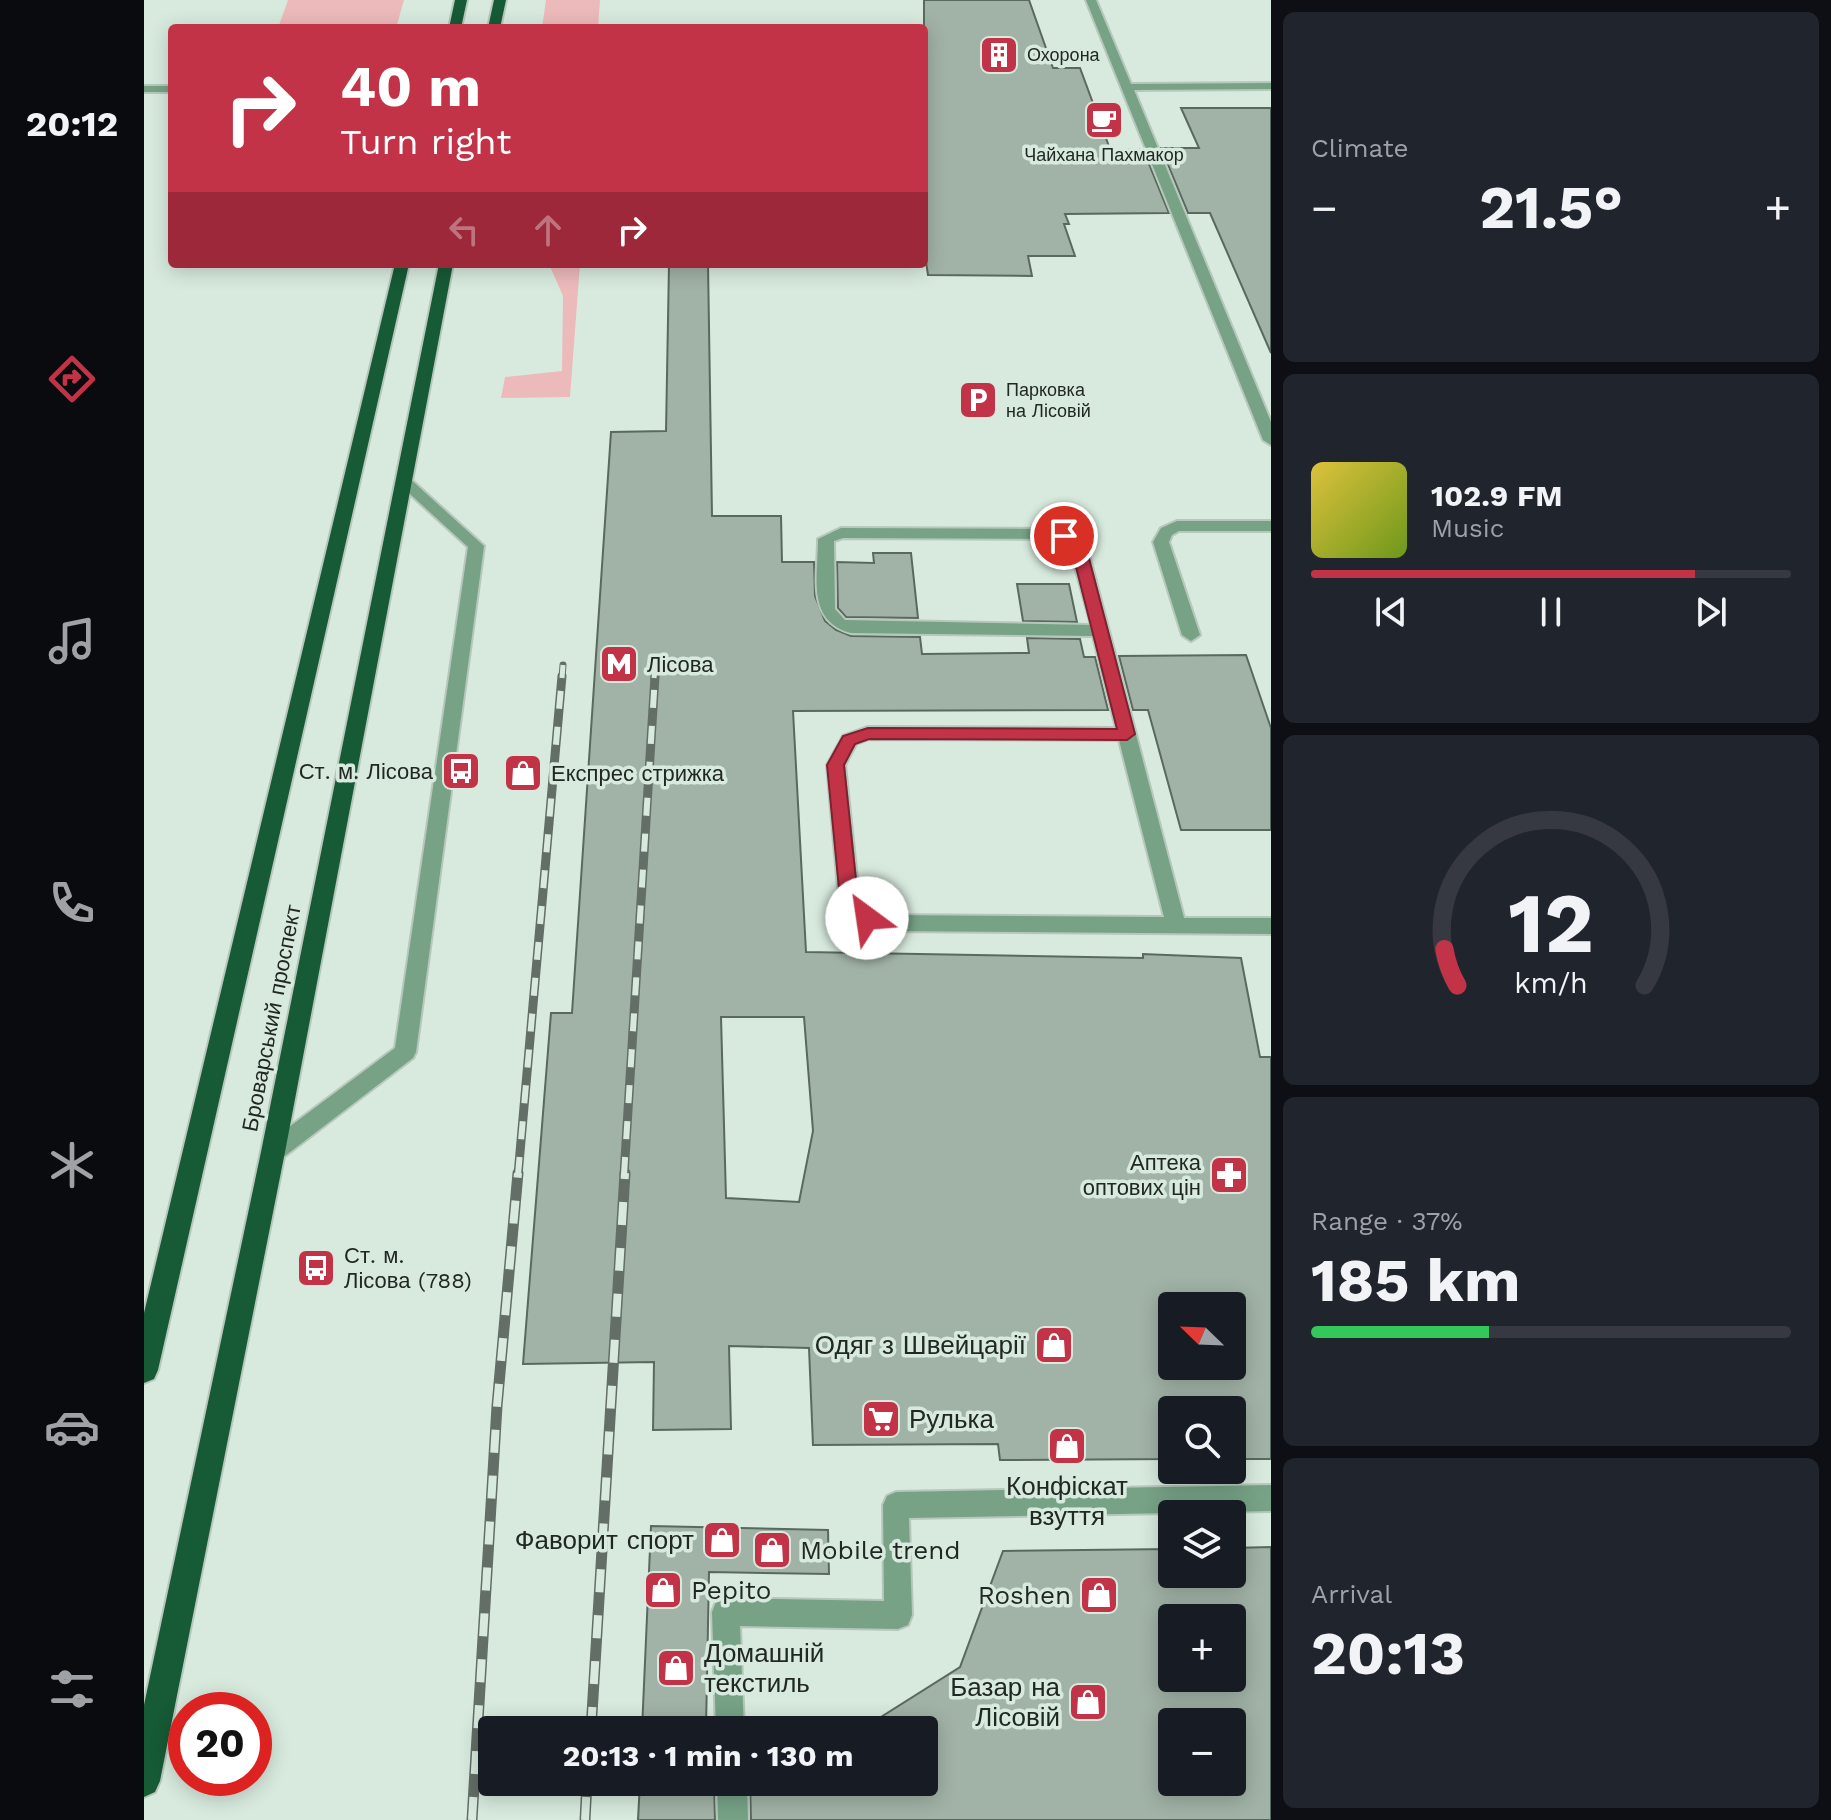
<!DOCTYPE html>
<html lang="en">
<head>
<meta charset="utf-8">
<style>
  body { margin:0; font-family:"Work Sans",sans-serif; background:#20242c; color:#f1f3f6; height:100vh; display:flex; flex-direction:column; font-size:30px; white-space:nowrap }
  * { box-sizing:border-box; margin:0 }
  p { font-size:26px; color:#9ea1a6 }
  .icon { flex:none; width:44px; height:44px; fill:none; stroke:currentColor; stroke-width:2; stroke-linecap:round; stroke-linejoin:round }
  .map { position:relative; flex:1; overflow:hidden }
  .panel { display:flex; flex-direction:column; gap:12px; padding:12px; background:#0d0f14; width:560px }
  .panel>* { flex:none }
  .hud { position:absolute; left:24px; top:24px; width:760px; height:244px; border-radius:8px; box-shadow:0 4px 20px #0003; background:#c33348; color:#fff; overflow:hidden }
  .needle { width:52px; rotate:293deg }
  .controls { position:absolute; left:1014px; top:1292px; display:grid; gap:16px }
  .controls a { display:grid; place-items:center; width:88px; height:88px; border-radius:8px; background:#171b24; box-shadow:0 4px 20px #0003; font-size:40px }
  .speed { position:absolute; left:24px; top:1692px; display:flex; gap:16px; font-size:40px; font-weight:700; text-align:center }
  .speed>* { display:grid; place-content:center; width:104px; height:104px; border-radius:50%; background:#171b24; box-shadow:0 4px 20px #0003; line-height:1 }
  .speed .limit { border:12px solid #d22; background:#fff; color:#111 }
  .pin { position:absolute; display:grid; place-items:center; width:68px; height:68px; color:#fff; margin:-34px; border:4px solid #fff; border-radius:50%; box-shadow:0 2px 8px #0007 }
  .me { position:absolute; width:88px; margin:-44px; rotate:329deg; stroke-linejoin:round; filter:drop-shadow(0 0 6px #0008) }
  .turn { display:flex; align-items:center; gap:28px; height:168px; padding:0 40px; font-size:36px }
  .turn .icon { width:104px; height:104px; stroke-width:2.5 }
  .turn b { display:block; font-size:56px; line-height:68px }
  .lanes { display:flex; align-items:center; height:76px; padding:0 40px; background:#0003; justify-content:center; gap:40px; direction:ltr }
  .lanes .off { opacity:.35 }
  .big { font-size:60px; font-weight:700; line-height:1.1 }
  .panel .tile { flex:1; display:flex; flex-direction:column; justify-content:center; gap:12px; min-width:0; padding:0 28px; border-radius:12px; background:#20242c }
  .panel .dial { align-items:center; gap:0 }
  .dial svg { height:208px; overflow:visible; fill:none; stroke:#363941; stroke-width:7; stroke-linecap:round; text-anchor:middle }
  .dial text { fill:#f1f3f6; stroke:none }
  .song { display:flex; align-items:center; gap:24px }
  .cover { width:96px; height:96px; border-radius:12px; background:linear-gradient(135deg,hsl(50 70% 55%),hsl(80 70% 35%)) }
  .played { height:8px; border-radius:4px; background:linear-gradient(90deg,#c33348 80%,#363941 80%) }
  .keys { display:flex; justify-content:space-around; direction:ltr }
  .heat { display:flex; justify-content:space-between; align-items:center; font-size:44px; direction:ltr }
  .charge { height:12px; border-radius:6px; background:linear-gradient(90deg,#34c759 37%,#363941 0) }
  .trip { position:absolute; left:334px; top:1716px; width:460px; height:80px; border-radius:8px; background:#171b24; box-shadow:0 4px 20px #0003; font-weight:700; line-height:80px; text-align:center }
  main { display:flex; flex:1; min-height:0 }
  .tabs { display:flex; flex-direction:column; width:144px; justify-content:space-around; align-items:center; background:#090b0e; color:#9ea1a6 }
  .tabs .icon { width:56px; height:56px }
  .tabs .selected { color:#c33348 }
  .tabs b { font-size:36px; color:#f1f3f6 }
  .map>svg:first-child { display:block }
</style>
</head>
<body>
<main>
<nav class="tabs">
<b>20:12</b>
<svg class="icon selected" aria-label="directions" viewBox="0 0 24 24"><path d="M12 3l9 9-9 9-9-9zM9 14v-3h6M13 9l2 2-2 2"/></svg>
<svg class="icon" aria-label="music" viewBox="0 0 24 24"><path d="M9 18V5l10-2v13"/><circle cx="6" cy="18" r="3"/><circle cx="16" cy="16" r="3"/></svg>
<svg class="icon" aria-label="phone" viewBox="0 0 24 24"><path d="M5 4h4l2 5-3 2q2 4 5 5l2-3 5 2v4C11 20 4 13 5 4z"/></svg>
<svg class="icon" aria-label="climate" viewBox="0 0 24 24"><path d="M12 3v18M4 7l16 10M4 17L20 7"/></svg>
<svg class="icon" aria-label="car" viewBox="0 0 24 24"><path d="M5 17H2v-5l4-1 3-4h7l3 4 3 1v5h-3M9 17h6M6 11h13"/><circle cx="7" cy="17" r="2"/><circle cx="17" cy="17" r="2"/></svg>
<svg class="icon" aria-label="filters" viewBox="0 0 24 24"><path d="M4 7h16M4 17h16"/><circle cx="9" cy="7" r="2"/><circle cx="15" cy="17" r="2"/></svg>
</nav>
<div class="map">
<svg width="1127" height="1820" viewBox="0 0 1127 1820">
  <rect width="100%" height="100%" fill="#d8eade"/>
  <!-- green -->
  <path fill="#edbabb" d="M144 0H260L252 28H134Z
    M402 0H456L454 28H398Z
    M405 264H436L426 397 357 398 361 377 418 371 419 296Z"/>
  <!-- building -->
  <path fill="#a1b2a6" stroke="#59695e" stroke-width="2" fill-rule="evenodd" d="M780 0H885L909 68H936L966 149H999L1025 213 921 214 925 224H920L931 256H884L888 276 784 275 780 249Z
    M1037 108H1127V353L1066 213H1044L1017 148H1055Z
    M525 264H564L568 516H637L638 562H670L671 596 681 621 692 630 707 636 776 637 778 654 885 653 883 638 936 639 940 657H951L964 710 649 711 662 952 999 958V954L1097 958 1116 1057H1127V1459H1088V1410H1028V1459L856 1460 854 1444 669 1445 665 1348 585 1346 587 1429 509 1430 510 1362 379 1364 407 1013H428L467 432 522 431ZM577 1017H660L669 1131 655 1202 582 1198ZM1028 1306H1088V1366H1028Z
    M729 553H767L774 618 702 617 694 608 693 562 730 563Z
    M873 584H925L933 622 879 621Z
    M1102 655 1127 728V830H1037L1004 710H989L975 656Z
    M507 1526 684 1530 685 1574 565 1572 562 1729 569 1730H498Z
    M1127 1547V1820H607L606 1782H780V1730L603 1728 721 1727 816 1667 859 1551 1028 1549V1574H1088V1548ZM1028 1618H1088V1678H1028ZM1028 1722H1088V1782H1028Z
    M496 1782H570L571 1820H494Z"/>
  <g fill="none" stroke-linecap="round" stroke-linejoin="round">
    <!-- service casing -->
    <g stroke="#b7c7bc" stroke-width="4">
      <path id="service" d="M259 475 264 477 340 546 272 1052 269 1058 137 1159 129 1162 121 1159 118 1152 121 1145 251 1048 324 547 254 483V477Z
        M1033 521H1127V531H1035L1028 535 1025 542 1056 635 1047 641 1038 635 1009 542 1017 528Z
        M697 528 907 529 937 539 944 551 1040 918H1127V934L742 931C720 925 706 919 695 899L683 765 699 736 724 727 972 728 949 636 707 633C662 621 674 577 674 539ZM699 538 906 539 925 545 947 625 701 620 691 609 690 541ZM725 739 975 740 1020 917 742 915 728 910 715 898 701 765 712 744Z"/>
    </g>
    <!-- pedestrian casing -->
    <g stroke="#b7c7bc" stroke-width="4">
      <path id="pedestrian" d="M1127 1485V1511L765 1518 768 1615 764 1625 754 1629 596 1626 600 1730H572L568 1612 572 1602 582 1598 740 1601 739 1505 743 1496 752 1492Z
        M573 1782H603L604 1820H574Z"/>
    </g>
    <!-- tertiary casing -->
    <g stroke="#b7c7bc" stroke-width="4">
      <path id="tertiary" d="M942 0H952L987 84 1127 83V89L990 90 1127 422V445L1119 440Z
        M0 86H28V92H0Z"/>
    </g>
    <!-- trunk casing -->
    <g stroke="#b7c7bc" stroke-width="4">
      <path id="trunk" d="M311 0H323L317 28H305Z
        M350 0H362L356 28H344Z
        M251 264H265L14 1370 10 1379 0 1383V1313Z
        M295 264H309L141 1152 16 1781 11 1792 0 1797V1705L117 1152Z"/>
    </g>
    <!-- service -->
    <use href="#service" fill="#77a286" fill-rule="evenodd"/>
    <!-- pedestrian -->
    <use href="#pedestrian" fill="#77a286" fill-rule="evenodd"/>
    <!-- tertiary -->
    <use href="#tertiary" fill="#77a286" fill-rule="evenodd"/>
    <!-- trunk -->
    <use href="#trunk" fill="#165a36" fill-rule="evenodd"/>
    <!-- rail-far2 casing -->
    <g stroke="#636e66" stroke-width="7">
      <path id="rail-far2" d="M418 678 419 665
        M510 678 511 670"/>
    </g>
    <!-- rail-far1 casing -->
    <g stroke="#636e66" stroke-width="9">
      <path id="rail-far1" d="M374 1175 418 676
        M480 1175 511 676"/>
    </g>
    <!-- rail casing -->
    <g stroke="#636e66" stroke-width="11">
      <path id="rail" d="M447 1730 481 1173
        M328 1820 353 1406 374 1173
        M441 1820 443 1782"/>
    </g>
    <!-- rail-far2 -->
    <use href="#rail-far2" stroke="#d8eade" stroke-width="5" stroke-dasharray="14" stroke-linecap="butt"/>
    <!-- rail-far1 -->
    <use href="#rail-far1" stroke="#d8eade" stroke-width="6" stroke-dasharray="18" stroke-linecap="butt"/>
    <!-- rail -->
    <use href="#rail" stroke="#d8eade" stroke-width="8" stroke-dasharray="23" stroke-linecap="butt"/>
  </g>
  <!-- route -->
  <path fill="#c33348" stroke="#7f212f" stroke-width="2" d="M920 532 936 539 943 551 991 734 983 740 725 739 711 744 700 765 714 899 732 918 729 923C712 929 703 912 696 899L683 765 699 736 724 728 973 729 928 551 925 545 913 536Z"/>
  <!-- icons -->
  <defs>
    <g id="building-square" transform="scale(2)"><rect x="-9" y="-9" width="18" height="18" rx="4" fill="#c33348" stroke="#d8eade"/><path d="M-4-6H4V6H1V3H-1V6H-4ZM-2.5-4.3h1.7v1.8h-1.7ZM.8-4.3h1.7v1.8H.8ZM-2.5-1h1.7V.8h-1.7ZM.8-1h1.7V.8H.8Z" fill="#fff"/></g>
    <g id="cafe-square" transform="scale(2)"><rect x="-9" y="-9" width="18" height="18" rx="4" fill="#c33348" stroke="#d8eade"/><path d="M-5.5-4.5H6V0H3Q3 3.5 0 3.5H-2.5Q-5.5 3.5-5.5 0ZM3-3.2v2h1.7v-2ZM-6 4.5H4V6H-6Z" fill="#fff"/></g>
    <g id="parking-square" transform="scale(2)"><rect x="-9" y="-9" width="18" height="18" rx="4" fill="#c33348" stroke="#d8eade"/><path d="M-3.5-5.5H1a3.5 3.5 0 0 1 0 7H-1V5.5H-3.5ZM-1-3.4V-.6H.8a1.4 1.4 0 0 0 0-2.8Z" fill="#fff"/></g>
    <g id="metro-square" transform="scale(2)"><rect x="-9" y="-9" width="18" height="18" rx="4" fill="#c33348" stroke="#d8eade"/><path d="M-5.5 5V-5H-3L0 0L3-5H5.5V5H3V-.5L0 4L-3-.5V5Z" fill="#fff"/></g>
    <g id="bus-square" transform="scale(2)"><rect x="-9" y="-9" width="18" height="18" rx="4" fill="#c33348" stroke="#d8eade"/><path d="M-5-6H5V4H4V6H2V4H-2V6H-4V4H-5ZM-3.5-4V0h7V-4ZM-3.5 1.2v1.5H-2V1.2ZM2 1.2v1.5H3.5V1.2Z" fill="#fff"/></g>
    <g id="shop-square" transform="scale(2)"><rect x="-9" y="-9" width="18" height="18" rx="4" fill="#c33348" stroke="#d8eade"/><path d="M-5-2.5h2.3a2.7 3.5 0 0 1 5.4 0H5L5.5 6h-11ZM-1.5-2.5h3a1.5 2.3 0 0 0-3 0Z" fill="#fff"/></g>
    <g id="pharmacy-square" transform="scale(2)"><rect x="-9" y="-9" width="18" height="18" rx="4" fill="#c33348" stroke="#d8eade"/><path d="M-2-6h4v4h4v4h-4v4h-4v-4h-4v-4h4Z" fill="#fff"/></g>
    <g id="supermarket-square" transform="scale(2)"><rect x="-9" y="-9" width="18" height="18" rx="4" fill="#c33348" stroke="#d8eade"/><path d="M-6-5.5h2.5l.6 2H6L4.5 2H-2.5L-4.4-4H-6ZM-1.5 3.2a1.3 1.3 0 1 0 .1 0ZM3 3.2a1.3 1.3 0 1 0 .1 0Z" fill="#fff"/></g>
  </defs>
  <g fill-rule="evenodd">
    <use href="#building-square" x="855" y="55"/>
    <use href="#cafe-square" x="960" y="120"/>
    <use href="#parking-square" x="834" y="400"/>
    <use href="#metro-square" x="475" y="664"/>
    <use href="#bus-square" x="317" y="771"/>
    <use href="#shop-square" x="379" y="773"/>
    <use href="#pharmacy-square" x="1085" y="1175"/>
    <use href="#bus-square" x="172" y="1268"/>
    <use href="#shop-square" x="910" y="1345"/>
    <use href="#supermarket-square" x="737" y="1419"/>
    <use href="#shop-square" x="923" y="1446"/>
    <use href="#shop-square" x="578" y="1540"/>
    <use href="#shop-square" x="628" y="1550"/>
    <use href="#shop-square" x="519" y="1590"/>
    <use href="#shop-square" x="955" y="1595"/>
    <use href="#shop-square" x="532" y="1668"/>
    <use href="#shop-square" x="944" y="1702"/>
  </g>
  <g text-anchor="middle" stroke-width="7" stroke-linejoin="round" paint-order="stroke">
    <!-- far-poi labels -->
    <g font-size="18" fill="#212823" stroke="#d8eade" text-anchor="start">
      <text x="883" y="61">Охорона</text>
      <text x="960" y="161" text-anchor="middle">Чайхана Пахмакор</text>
      <text x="862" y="396">Парковка<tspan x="862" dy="21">на Лісовій</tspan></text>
    </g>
    <!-- poi labels -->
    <g font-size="22" fill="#212823" stroke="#d8eade" text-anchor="start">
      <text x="503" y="672">Лісова</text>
      <text x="289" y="779" text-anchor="end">Ст. м. Лісова</text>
      <text x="407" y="781">Експрес стрижка</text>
      <text x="1057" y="1170" text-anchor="end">Аптека<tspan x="1057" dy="25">оптових цін</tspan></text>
      <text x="200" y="1263">Ст. м.<tspan x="200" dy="25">Лісова (788)</tspan></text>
    </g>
    <!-- street labels -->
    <g font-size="22" fill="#212823" stroke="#d8eade">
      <text transform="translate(127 1018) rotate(-79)" y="8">Броварський проспект</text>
    </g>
    <!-- near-poi labels -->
    <g font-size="26" fill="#212823" stroke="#d8eade" text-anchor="end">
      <text x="882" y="1354">Одяг з Швейцарії</text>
      <text x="765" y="1428" text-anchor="start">Рулька</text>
      <text x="923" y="1495" text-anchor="middle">Конфіскат<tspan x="923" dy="30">взуття</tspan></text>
      <text x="550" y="1549">Фаворит спорт</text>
      <text x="656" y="1559" text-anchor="start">Mobile trend</text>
      <text x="547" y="1599" text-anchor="start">Pepito</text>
      <text x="927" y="1604">Roshen</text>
      <text x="560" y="1662" text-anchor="start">Домашній<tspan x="560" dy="30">текстиль</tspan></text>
      <text x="916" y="1696">Базар на<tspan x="916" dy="30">Лісовій</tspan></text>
    </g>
  </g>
</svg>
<div class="controls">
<a><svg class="needle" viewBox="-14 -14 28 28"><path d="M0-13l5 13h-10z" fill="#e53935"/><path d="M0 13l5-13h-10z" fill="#9ea1a6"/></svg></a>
<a><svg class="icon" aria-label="search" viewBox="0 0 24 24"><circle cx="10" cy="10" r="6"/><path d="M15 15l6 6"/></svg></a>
<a><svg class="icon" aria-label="layers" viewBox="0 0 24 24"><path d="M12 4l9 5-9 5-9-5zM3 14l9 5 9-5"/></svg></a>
<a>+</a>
<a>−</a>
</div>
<div class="speed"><div class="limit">20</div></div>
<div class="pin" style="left:920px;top:536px;background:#d93025"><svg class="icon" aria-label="arrive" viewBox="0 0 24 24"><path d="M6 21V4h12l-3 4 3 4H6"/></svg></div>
<svg class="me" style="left:723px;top:918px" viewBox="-20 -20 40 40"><circle r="19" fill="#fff"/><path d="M0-13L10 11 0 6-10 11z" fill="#c33348"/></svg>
<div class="trip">20:13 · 1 min · 130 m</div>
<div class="hud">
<div class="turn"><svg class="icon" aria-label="right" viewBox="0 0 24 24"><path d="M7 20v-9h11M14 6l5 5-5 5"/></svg><div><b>40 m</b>Turn right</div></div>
<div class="lanes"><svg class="icon off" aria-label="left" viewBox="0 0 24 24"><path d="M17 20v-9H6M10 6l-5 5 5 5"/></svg><svg class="icon off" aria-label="ahead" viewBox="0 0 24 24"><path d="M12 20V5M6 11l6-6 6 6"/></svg><svg class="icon" aria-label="right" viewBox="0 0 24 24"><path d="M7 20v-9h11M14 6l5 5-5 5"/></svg></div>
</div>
</div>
<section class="panel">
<div class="tile"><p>Climate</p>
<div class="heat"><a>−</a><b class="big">21.5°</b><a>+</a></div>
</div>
<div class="tile">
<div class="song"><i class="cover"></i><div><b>102.9 FM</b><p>Music</p></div></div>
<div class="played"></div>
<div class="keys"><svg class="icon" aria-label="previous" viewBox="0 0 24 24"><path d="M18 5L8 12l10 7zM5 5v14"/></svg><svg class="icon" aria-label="pause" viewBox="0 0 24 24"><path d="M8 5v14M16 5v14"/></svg><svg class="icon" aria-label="next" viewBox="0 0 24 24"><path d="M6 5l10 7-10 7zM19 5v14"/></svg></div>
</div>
<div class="tile dial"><svg viewBox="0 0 100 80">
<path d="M14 69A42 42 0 1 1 86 69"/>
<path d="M14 69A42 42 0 0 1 9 55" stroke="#c33348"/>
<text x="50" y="56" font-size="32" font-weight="700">12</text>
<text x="50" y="72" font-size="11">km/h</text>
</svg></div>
<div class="tile"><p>Range · 37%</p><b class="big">185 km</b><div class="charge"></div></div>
<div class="tile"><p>Arrival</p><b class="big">20:13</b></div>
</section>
</main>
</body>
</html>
